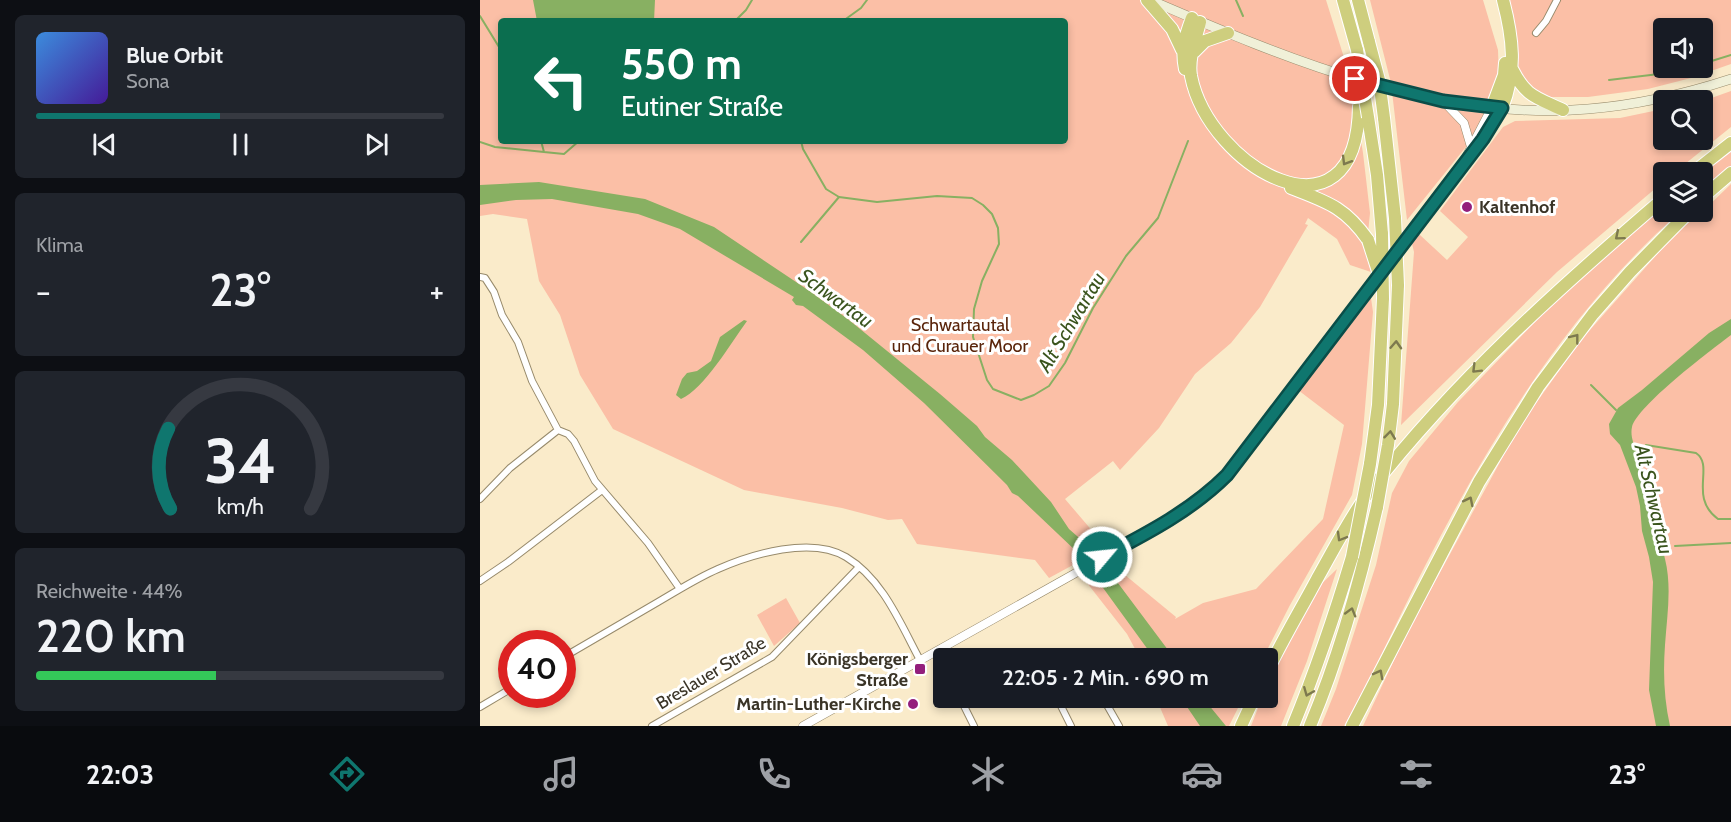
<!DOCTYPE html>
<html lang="de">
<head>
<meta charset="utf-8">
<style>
  body { margin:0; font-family:Cabin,sans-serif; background:#20242c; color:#f1f3f6; height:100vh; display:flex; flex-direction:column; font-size:22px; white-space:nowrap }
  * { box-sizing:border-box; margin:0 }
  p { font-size:20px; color:#9ea1a6 }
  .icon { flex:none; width:33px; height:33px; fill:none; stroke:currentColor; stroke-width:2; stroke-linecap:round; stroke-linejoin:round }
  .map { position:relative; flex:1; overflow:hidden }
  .drawer { display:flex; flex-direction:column; gap:15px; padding:15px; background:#0d0f14; width:480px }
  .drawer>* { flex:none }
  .guide { position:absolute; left:18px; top:18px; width:570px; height:126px; border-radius:6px; box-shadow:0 3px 9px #0003; background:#0b6e4f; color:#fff; overflow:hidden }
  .fabs { position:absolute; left:1173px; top:18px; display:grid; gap:12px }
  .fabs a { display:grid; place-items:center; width:60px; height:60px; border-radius:6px; background:#171b24; box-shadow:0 3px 9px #0003; font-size:30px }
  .speed { position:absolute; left:18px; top:630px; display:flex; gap:12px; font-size:30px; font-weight:700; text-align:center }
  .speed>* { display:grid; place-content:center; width:78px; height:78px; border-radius:50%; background:#171b24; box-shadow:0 3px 9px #0003; line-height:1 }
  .speed .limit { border:9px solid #d22; background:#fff; color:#111 }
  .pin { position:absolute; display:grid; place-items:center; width:51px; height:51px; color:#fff; margin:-26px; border:3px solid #fff; border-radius:50%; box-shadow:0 2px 6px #0007 }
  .me { position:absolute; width:66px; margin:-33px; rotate:62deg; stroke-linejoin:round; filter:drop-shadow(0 0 4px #0008) }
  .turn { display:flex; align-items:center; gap:21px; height:126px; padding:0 24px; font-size:27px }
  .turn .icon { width:78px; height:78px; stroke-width:2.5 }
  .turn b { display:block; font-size:42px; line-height:51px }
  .big { font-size:45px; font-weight:600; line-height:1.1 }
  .drawer .tile { flex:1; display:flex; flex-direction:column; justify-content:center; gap:9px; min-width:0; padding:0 21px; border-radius:9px; background:#20242c }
  .drawer .dial { align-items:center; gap:0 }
  .dial svg { height:156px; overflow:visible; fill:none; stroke:#363941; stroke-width:7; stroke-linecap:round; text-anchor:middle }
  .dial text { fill:#f1f3f6; stroke:none }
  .song { display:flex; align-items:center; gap:18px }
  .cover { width:72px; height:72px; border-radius:9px; background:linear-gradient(135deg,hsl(210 70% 55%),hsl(260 70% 35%)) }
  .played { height:6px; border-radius:3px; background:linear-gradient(90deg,#0f766e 45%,#363941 45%) }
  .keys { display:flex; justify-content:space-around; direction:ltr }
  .heat { display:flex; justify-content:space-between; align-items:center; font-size:33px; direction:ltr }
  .charge { height:9px; border-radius:4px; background:linear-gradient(90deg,#34c759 44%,#363941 0) }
  .trip { position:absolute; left:453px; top:648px; width:345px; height:60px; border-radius:6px; background:#171b24; box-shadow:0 3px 9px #0003; font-weight:600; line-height:60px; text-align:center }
  .menu { display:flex; height:96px; justify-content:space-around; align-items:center; background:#090b0e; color:#9ea1a6 }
  .menu .icon { width:42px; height:42px }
  .menu .selected { color:#0f766e }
  .menu b { font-size:27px; color:#f1f3f6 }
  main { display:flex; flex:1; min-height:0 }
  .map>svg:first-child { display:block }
</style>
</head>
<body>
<main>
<section class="drawer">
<div class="tile">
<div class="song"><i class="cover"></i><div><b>Blue Orbit</b><p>Sona</p></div></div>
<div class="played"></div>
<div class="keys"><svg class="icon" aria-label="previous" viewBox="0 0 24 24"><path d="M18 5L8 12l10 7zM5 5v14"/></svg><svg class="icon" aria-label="pause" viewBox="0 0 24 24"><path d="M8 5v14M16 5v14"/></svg><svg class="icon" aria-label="next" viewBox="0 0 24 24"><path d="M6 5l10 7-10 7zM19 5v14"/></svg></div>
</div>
<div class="tile"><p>Klima</p>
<div class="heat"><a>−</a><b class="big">23°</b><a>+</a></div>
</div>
<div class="tile dial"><svg viewBox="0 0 100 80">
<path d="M14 69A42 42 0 1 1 86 69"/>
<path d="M14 69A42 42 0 0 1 13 28" stroke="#0f766e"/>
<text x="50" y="56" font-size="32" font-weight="700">34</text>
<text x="50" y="72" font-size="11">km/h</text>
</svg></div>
<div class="tile"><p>Reichweite · 44%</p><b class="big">220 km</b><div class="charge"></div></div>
</section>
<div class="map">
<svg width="1251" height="726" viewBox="0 0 1251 726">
  <rect width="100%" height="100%" fill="#faebca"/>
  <!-- green -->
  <path fill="#fbbfa6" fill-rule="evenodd" d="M0 0H846L871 80 883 153 890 213 886 253 891 272 870 265 857 239 828 218 825 224 828 225 780 307 751 343 715 374 679 428 640 470 633 461 585 499 632 554 645 575 696 617 695 619 723 603 776 589 843 519 864 425 818 390 891 298 893 312 882 444 872 495 810 605 783 658H660L647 634 593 565 569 578 555 560 437 544 422 519 408 520 362 508 264 490 133 429 100 375 80 315 59 281 47 219 13 214 0 216ZM21 21H585V141H21Z
    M890 0H1003L1018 50 1019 78 993 138 927 220 911 83Z
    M1029 0H1251V64L1211 78 1168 89 1108 97H1071L1055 94 1037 73ZM1184 28H1222V68H1184Z
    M1251 91V127L1195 172H1184L1183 182 1077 272 921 425 934 252 930 235H940L967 260 988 237 960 211 1023 127 1035 121 1140 118 1183 109 1184 140H1222L1223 101Z
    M1251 150V166L1223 192V173Z
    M1251 184V726H883L925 637 1039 427 1101 340 1196 233 1222 212Z
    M1183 205 1184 212H1200C1091 308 1012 435 946 564 918 618 894 673 864 726H841L856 689 896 565 912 493 929 461 978 402 1077 299Z
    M857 569 827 661 801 726H771L782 698H788V685L799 658 834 591Z
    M306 598 320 623 294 646 277 615Z
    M676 698H763L749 726H746L742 722 740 726H688Z"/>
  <!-- water -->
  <path fill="#88b062" d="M53 0H175L174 21H57Z
    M59 182 165 199 234 227 331 292 369 320 460 394 497 426 505 437 532 460 571 502 589 529 614 551 694 658H674L597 552 538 496 532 493 527 485 444 403 383 350 323 306 316 305 312 300 314 297 200 229 158 214 72 199 36 200 0 205V185Z
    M1251 319V335C1231 350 1157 406 1152 427 1150 436 1154 445 1157 453 1169 488 1177 523 1185 559 1192 587 1187 616 1185 645 1183 673 1184 699 1190 726H1176L1169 690 1173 582 1169 557 1162 531 1160 506 1156 487 1140 445 1130 434 1129 424 1138 408 1162 390 1229 333Z
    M264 320 267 321C251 343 224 389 201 399L196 395 202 379 207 373 217 371 231 361 240 337Z
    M701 698H723L746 726H720Z"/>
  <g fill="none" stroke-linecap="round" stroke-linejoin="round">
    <!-- stream -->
    <path stroke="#88b062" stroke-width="2" d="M756 0 763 16
      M0 16 19 47 21 54
      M255 21 266 10 272 0
      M363 21 381 8 387 0
      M1222 64 1251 55
      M1129 80 1204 71 1213 68
      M61 141 64 152 84 154 99 141
      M321 141 323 149 346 189 359 197 397 202 457 196 492 198 503 205 512 214 518 228 519 244 502 281 494 309 493 337 507 380 513 389 541 400 554 395 569 386 585 363 613 308 646 256 678 218 708 141
      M0 142 15 147 64 152
      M321 242 359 197
      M1111 385 1136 410
      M1166 445 1216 453C1235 466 1208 497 1238 519H1251
      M1195 546 1251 543"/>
    <!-- minor casing -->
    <g stroke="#978a6b" stroke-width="8">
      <path id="minor" d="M1056 33 1066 21 1077 0
        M0 277 5 278 14 292 22 315 38 342 52 381 78 430 88 434 94 441 115 481 168 543 200 589
        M0 499 30 468 78 430
        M0 581 28 562 122 490
        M458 651 464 663
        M82 658C114 639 146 621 178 602 197 591 217 578 238 569 272 554 332 536 366 557 403 579 421 625 440 660
        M480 698 494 726
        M577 698 591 726
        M623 698 639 726
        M0 707 32 688
        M172 726 292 657 379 567"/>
    </g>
    <!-- tertiary casing -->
    <g stroke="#978a6b" stroke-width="9">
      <path id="tertiary" d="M963 101 984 123 991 147
        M987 155 1012 107
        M323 726 683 524 730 492 758 460 1003 139 1022 108"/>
    </g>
    <!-- secondary casing -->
    <g stroke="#978a6b" stroke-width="10">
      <path id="secondary" d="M670 0C807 59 956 122 1108 109 1157 105 1205 94 1251 79"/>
    </g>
    <!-- motorway casing -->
    <g stroke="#fff" stroke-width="14">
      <path id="motorway" d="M667 0 692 29 702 50
        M863 0 877 50
        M878 0 889 42
        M720 22C716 39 708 58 711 76 729 168 877 252 879 106
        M714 52 725 41 748 33
        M705 69C701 50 705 36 712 18
        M1032 69C1046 97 1056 97 1083 110
        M1012 107 1024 75 1025 63
        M1022 108C1037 71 1033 38 1023 0
        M888 117 897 175 902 234
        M904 118 915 218
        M1214 172 1251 143
        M811 188C847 202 865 207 888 240
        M1222 198 1251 173
        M913 404 918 285
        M890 464 898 405 903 298
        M788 670C803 639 821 609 837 579 854 549 870 517 891 489 976 380 1079 288 1184 198
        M761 726 774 698
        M813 726C836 670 855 614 872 557
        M830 726C860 655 880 582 897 507
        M872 726 999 482 1058 387 1113 314 1150 272 1209 212"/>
    </g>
    <!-- minor -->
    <use href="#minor" stroke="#fff" stroke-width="6"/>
    <!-- tertiary -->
    <use href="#tertiary" stroke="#fff" stroke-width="8"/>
    <!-- secondary -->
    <use href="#secondary" stroke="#f0f0d8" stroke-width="9"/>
    <!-- motorway -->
    <use href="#motorway" stroke="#cece7e" stroke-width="12"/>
    <!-- motorway-bridge casing -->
    <g stroke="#fff" stroke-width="14" stroke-linecap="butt">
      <path id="motorway-bridge" d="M889 42 899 80 904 118
        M877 50 888 117
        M915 218 918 285
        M902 234 903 298
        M888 240 898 271
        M897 507 908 445 913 404
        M872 557 890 464"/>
    </g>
    <!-- motorway-bridge -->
    <use href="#motorway-bridge" stroke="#cece7e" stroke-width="12"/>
  </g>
  <!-- one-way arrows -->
  <defs><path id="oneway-chevron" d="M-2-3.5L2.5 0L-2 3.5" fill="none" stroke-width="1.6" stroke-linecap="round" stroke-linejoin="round" transform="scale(1.5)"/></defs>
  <g stroke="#7d794e">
    <use href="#oneway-chevron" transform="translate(866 161) rotate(121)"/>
    <use href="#oneway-chevron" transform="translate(1139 236) rotate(140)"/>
    <use href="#oneway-chevron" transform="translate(1095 338) rotate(-52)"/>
    <use href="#oneway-chevron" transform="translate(916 345) rotate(-87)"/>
    <use href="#oneway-chevron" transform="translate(996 369) rotate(135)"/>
    <use href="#oneway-chevron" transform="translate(910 435) rotate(-83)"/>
    <use href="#oneway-chevron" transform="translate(989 501) rotate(-63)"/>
    <use href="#oneway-chevron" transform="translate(861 537) rotate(120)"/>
    <use href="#oneway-chevron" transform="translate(871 612) rotate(-74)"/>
    <use href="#oneway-chevron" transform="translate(899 674) rotate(-62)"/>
    <use href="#oneway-chevron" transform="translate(828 692) rotate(112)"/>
  </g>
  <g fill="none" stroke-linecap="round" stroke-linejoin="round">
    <!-- route casing -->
    <g stroke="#0a4d48" stroke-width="15">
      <path id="route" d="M622 557C666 534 711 511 747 475L1003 139 1022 108 963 101 875 79"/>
    </g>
    <!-- route -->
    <use href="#route" stroke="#0f766e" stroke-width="10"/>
  </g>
  <!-- markers -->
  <g fill="#931e7c" stroke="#fff" stroke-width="2">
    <circle cx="987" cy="207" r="6"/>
    <rect x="434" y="663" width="12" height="12" rx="3"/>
    <circle cx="433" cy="704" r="6"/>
  </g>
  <g text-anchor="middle" stroke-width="6" stroke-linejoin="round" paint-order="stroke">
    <!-- poi labels -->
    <g font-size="18" font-weight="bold" fill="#3a3427" stroke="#fff" text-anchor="end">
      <text x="999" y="213" text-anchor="start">Kaltenhof</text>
      <text x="428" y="665">Königsberger<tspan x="428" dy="21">Straße</tspan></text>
      <text x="421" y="710">Martin-Luther-Kirche</text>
    </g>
    <!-- park labels -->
    <g font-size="18" fill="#5a250b" stroke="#fff">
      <text x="480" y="331">Schwartautal<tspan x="480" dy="21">und Curauer Moor</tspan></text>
    </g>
    <!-- street labels -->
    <g font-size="18" fill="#3a3427" stroke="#fff">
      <text transform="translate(231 673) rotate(-31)" y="6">Breslauer Straße</text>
    </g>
    <!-- water labels -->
    <g font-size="20" font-style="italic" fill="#3a541d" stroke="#fff">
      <text transform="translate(356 298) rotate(36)" y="7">Schwartau</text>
      <text transform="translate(591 322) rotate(-59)" y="7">Alt Schwartau</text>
      <text transform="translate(1174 499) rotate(77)" y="7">Alt Schwartau</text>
    </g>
  </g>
</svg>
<div class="fabs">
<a><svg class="icon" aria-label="sound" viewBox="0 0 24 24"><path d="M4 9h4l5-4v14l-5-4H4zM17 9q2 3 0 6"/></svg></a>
<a><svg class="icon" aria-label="search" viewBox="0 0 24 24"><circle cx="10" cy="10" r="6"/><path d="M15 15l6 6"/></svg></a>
<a><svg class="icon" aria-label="layers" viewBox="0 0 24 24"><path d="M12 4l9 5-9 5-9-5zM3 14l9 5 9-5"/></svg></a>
</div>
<div class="speed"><div class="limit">40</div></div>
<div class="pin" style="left:875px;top:79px;background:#d93025"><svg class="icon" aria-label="arrive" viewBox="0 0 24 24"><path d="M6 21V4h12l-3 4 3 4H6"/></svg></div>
<svg class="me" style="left:622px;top:557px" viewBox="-20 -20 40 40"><circle r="17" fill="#0f766e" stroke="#fff" stroke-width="3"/><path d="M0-11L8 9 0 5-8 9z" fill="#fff"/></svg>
<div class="trip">22:05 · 2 Min. · 690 m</div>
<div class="guide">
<div class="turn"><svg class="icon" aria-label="left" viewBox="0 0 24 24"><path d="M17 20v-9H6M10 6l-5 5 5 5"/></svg><div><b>550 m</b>Eutiner Straße</div></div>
</div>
</div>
</main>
<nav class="menu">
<b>22:03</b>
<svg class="icon selected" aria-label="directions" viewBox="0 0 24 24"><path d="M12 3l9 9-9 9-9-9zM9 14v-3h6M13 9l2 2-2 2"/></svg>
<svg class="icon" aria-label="music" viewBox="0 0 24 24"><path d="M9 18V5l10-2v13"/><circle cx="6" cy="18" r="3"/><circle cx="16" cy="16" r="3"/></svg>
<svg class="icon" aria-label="phone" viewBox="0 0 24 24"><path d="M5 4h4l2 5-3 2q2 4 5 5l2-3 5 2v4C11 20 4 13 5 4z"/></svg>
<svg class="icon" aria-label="climate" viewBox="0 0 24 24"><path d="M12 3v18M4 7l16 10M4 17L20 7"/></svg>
<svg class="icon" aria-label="car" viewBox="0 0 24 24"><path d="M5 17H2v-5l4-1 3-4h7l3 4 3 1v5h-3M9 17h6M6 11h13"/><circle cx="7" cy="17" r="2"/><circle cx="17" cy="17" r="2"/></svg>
<svg class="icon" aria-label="filters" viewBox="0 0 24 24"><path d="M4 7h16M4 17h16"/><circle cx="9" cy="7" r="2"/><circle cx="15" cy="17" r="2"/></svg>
<b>23°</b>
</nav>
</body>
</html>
